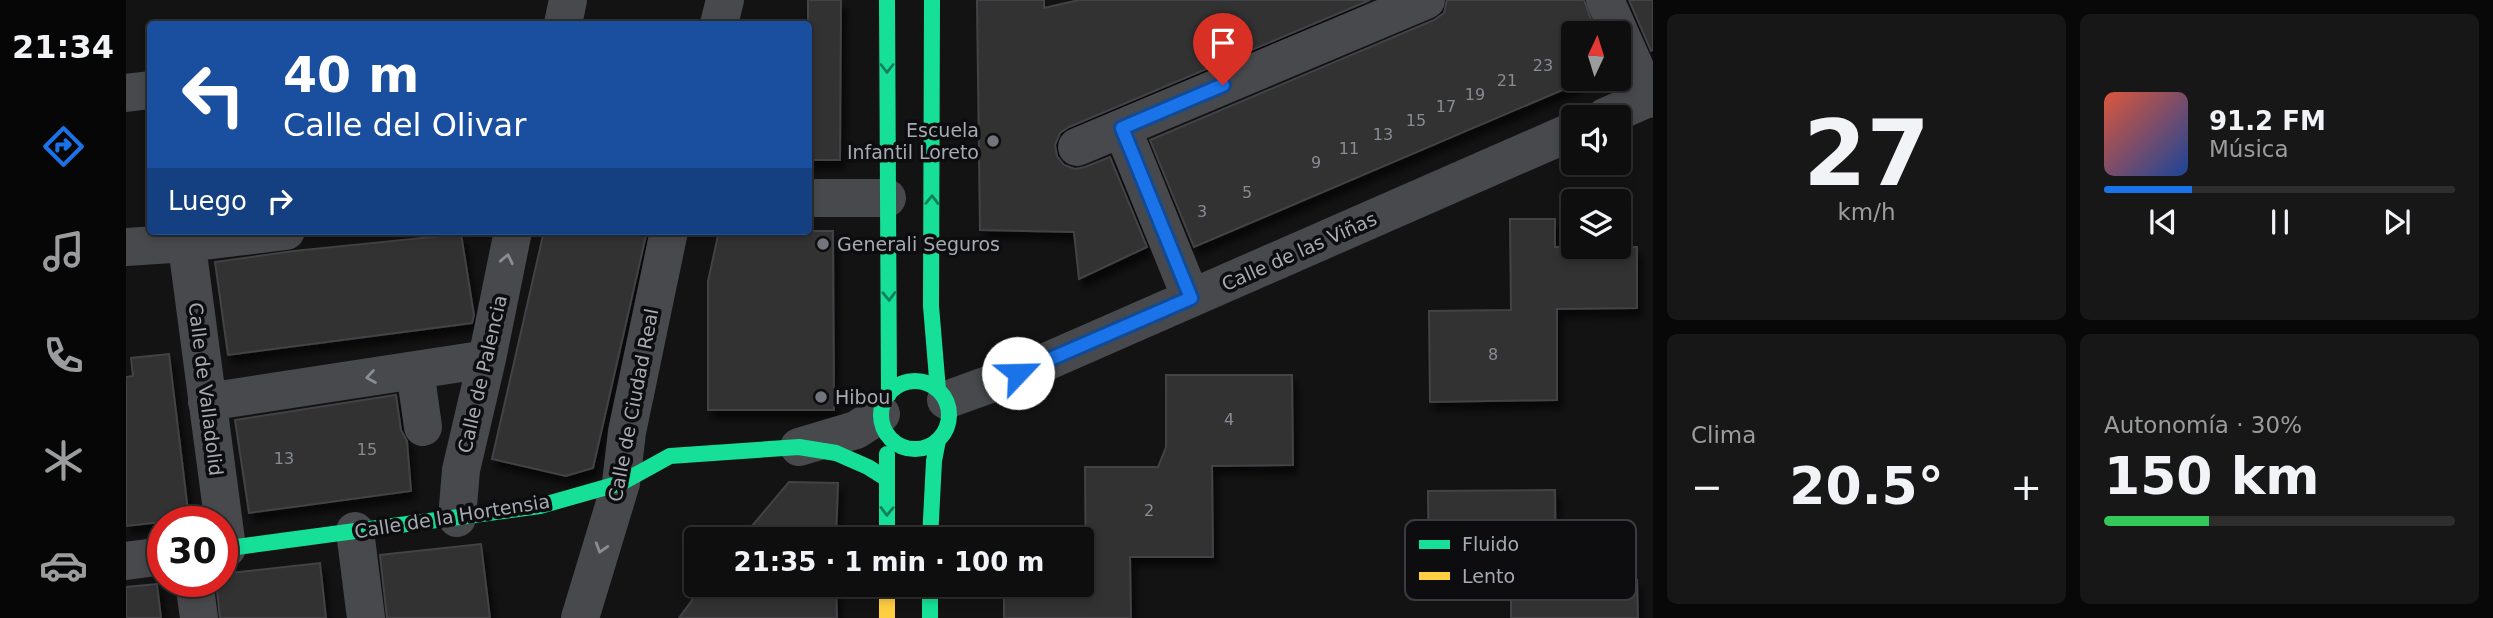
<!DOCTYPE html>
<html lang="es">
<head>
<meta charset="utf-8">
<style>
  body { margin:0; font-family:"DejaVu Sans",sans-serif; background:#171717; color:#f1f3f6; height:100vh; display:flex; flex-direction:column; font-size:26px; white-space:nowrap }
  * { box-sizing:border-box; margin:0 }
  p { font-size:23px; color:#9b9c9e }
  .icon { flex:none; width:38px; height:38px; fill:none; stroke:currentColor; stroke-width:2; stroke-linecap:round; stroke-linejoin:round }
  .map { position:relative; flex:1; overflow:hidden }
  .panel { display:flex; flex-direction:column; gap:14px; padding:14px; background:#080808; width:840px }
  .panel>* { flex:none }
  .hud { position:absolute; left:21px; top:21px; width:665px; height:214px; border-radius:7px; box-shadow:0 4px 10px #0003,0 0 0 2px #2e2e2e; background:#1a4fa0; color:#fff; overflow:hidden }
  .needle { width:46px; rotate:4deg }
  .tools { position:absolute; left:1435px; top:21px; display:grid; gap:14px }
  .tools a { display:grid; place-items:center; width:70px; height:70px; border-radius:7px; background:#0e0e0e; box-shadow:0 4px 10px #0003,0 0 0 2px #2e2e2e; font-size:35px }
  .speed { position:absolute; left:21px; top:506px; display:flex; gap:14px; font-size:35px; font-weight:700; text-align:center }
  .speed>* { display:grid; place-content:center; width:91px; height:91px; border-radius:50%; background:#0e0e0e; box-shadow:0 4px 10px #0003,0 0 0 2px #2e2e2e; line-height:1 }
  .speed .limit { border:10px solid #d22; background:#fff; color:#111 }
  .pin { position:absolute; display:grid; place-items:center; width:60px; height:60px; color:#fff; margin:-72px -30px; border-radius:50% 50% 50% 0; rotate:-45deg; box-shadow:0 0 7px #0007 }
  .pin .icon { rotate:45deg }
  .me { position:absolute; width:77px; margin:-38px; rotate:66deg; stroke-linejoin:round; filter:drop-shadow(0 0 5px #0008) }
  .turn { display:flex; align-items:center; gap:24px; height:147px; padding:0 21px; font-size:32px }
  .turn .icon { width:91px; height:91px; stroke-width:2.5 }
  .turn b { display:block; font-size:49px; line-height:60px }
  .then { display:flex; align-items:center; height:66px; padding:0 21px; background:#0003; gap:14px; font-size:26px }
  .big { font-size:52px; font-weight:700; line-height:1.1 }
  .panel .widget { flex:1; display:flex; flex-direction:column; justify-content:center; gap:10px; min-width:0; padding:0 24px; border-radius:10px; background:#171717 }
  .panel .dial { align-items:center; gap:0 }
  .dial b { font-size:91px; line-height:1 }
  .song { display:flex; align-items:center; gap:21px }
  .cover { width:84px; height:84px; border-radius:10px; background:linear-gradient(135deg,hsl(10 70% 55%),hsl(220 70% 35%)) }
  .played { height:7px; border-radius:4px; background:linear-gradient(90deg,#1a73e8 25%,#2e2e2e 25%) }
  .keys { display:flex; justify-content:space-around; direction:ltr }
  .heat { display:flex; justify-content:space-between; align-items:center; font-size:38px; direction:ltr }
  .charge { height:10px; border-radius:5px; background:linear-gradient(90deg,#34c759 30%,#2e2e2e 0) }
  .panel .tiles { flex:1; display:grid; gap:14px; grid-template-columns:repeat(2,1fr) }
  .trip { position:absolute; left:558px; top:527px; width:410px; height:70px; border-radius:7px; background:#0e0e0e; box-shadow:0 4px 10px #0003,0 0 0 2px #2e2e2e; font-weight:700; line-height:70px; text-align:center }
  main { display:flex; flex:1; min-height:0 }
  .tabs { display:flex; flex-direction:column; width:126px; justify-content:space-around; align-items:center; background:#060606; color:#9b9c9e }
  .tabs .icon { width:49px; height:49px }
  .tabs .active { color:#1a73e8 }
  .tabs b { font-size:32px; color:#f1f3f6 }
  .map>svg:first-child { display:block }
</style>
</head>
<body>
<main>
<nav class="tabs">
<b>21:34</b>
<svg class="icon active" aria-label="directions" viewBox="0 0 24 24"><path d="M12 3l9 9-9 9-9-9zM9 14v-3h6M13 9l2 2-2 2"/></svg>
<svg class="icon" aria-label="music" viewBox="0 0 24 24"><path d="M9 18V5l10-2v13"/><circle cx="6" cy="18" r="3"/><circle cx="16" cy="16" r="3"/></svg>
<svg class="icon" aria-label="phone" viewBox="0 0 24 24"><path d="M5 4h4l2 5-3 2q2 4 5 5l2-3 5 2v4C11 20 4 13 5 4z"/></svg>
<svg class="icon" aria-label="climate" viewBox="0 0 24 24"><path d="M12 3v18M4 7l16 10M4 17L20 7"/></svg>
<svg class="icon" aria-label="car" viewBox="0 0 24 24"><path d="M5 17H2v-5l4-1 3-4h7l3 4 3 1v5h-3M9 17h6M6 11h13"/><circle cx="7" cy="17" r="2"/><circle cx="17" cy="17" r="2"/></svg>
</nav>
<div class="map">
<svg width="1527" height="618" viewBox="0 0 1527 618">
  <defs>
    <filter id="shadow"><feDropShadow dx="4.5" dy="8" stdDeviation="3.5" flood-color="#0009"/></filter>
  </defs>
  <rect width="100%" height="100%" fill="#131313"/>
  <!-- building -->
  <path fill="#313133" stroke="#424346" stroke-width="2" filter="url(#shadow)" d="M682 0H715L714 160H682Z
    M851 0H918V8L953 0H1244L943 127 934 133 929 145 931 156 938 165 949 169 959 167 984 157 1021 247 953 279 948 232 854 230Z
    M1321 0H1458L1470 33H1447V79H1462L1068 247 1024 140 1308 20 1318 13Z
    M1503 0H1527V50L1525 51Z
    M1384 219H1429V247H1511V308L1431 309V400L1304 402 1303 311 1385 310Z
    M418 231H521L467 468 440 476 366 459Z
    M593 231H707L708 410H582V281Z
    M335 234 348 315 346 323 102 355 89 262 168 251Z
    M43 354 63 519 0 526V377L7 376 5 358Z
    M1040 375H1166L1167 465 1086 466 1087 557H1004L1005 618H878V584H960L959 467H1032L1040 447Z
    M270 395 275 430 281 441 285 491 123 513 109 420Z
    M663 482 712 483 710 539H615Z
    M1429 490 1430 581 1511 580 1512 618H1385V581L1303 582 1302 491Z
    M355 544 364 618H261L254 555Z
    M194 563 200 618H94L90 581H96V574Z
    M31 584 35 618H0V587Z
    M578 584H710L711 618H553Z"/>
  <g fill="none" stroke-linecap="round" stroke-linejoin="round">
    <!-- street -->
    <path stroke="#47494c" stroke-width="38" d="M1479 0 1523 99
      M437 24 442 0
      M593 24 599 0
      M0 93 24 90
      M1479 117 1527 96
      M996 128 1065 298
      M951 147 1300 0
      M682 198H761
      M59 231 101 548
      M0 247 61 243 160 231
      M289 370 297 427
      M820 400 892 374 1447 131
      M81 402 361 359
      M673 447 730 430 755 414
      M331 518 335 470 361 359 387 231
      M229 531 240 618
      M0 561 37 556
      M68 581 73 618
      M454 618 495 483 501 432 543 231"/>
    <!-- fast -->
    <path stroke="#16e098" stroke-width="16" d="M761 0 763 394
      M806 0 805 306 812 390
      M755 415a34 34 0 1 1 68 0a34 34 0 1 1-68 0Z
      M761 454V539
      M804 539 808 461 812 440
      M96 549 414 506 495 483 544 456 673 447 710 453 742 467 761 479
      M804 584V618"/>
    <!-- slow -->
    <path stroke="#ffcf43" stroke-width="16" d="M761 584V618"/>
  </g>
  <!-- one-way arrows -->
  <defs><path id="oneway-chevron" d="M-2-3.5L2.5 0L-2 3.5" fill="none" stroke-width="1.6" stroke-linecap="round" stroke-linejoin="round" transform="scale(1.75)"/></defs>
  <g stroke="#12815a">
    <use href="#oneway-chevron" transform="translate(761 68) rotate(90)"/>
    <use href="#oneway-chevron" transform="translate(806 200) rotate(-89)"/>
    <use href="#oneway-chevron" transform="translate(763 296) rotate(89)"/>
    <use href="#oneway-chevron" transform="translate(761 511) rotate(91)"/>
  </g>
  <g stroke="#898d94">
    <use href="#oneway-chevron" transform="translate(381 259) rotate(-78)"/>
    <use href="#oneway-chevron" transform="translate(245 377) rotate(171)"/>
    <use href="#oneway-chevron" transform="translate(475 548) rotate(107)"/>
  </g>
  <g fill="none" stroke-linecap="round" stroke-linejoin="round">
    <!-- route casing -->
    <g stroke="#114b97" stroke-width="18">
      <path id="route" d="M892 373 1065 298 996 128 1097 85"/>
    </g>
    <!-- route -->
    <use href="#route" stroke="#1a73e8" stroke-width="12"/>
  </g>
  <!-- markers -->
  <g fill="#72757b" stroke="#0d0d0f" stroke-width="2.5">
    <circle cx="867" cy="141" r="7"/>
    <circle cx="697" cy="244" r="7"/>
    <circle cx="695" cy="397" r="7"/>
  </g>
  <g text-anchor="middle" stroke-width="7" stroke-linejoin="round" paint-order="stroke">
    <!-- number labels -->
    <g font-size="16" fill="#888c93">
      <text x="1417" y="71">23</text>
      <text x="1381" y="86">21</text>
      <text x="1349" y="100">19</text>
      <text x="1320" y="112">17</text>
      <text x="1290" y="126">15</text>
      <text x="1257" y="140">13</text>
      <text x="1223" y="154">11</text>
      <text x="1190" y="168">9</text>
      <text x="1121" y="198">5</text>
      <text x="1076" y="217">3</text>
      <text x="1367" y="360">8</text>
      <text x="1103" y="425">4</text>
      <text x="241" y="455">15</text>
      <text x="158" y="464">13</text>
      <text x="1023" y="516">2</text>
    </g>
    <!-- poi labels -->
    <g font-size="19" fill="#a5aab3" stroke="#0d0d0f" text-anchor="start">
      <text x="853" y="137" text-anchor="end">Escuela<tspan x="853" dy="22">Infantil Loreto</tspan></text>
      <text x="711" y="251">Generali Seguros</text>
      <text x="709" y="404">Hibou</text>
    </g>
    <!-- street labels -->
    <g font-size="19" fill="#a5aab3" stroke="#0d0d0f">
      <text transform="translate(1173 251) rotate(-24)" y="7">Calle de las Viñas</text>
      <text transform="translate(356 374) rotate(-77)" y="7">Calle de Palencia</text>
      <text transform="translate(80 389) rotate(83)" y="7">Calle de Valladolid</text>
      <text transform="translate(507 405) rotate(-79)" y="7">Calle de Ciudad Real</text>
      <text transform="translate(326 516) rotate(-9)" y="7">Calle de la Hortensia</text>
    </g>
  </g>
  <!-- legend -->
  <rect x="1279" y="520" width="231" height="80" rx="10" fill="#0d0d0f" stroke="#3b3c40" stroke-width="2"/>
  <rect x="1293" y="540" width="31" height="9" fill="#16e098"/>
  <rect x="1293" y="572" width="31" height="8" fill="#ffcf43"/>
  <g font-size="19" fill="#a5aab3">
    <text x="1336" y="551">Fluido</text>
    <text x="1336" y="583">Lento</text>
  </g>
</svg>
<div class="tools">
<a><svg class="needle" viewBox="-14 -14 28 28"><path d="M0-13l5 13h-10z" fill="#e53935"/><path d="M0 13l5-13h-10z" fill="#9b9c9e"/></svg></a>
<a><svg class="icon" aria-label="sound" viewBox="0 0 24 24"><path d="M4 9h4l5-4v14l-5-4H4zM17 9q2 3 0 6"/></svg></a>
<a><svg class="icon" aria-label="layers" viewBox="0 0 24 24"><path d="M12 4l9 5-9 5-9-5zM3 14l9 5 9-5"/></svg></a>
</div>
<div class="speed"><div class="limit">30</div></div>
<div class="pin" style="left:1097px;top:85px;background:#d93025"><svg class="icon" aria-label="arrive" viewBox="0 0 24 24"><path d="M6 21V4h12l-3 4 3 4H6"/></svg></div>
<svg class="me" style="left:892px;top:373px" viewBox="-20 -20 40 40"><circle r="19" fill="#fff"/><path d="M0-13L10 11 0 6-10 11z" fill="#1a73e8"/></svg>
<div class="trip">21:35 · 1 min · 100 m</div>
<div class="hud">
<div class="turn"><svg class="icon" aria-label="left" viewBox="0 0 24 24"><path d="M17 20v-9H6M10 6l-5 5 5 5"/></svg><div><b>40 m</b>Calle del Olivar</div></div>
<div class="then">Luego<svg class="icon" aria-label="right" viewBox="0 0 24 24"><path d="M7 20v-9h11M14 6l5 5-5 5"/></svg></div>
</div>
</div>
<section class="panel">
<div class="tiles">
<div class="widget dial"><b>27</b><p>km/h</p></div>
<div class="widget">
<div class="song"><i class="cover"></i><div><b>91.2 FM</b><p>Música</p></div></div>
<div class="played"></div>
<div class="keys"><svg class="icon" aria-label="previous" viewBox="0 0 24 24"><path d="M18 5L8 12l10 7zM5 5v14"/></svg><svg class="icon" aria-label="pause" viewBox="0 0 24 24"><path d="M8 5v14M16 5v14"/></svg><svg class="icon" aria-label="next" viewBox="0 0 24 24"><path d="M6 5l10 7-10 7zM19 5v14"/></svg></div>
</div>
<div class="widget"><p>Clima</p>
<div class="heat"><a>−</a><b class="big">20.5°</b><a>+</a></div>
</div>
<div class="widget"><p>Autonomía · 30%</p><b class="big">150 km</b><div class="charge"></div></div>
</div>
</section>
</main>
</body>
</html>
